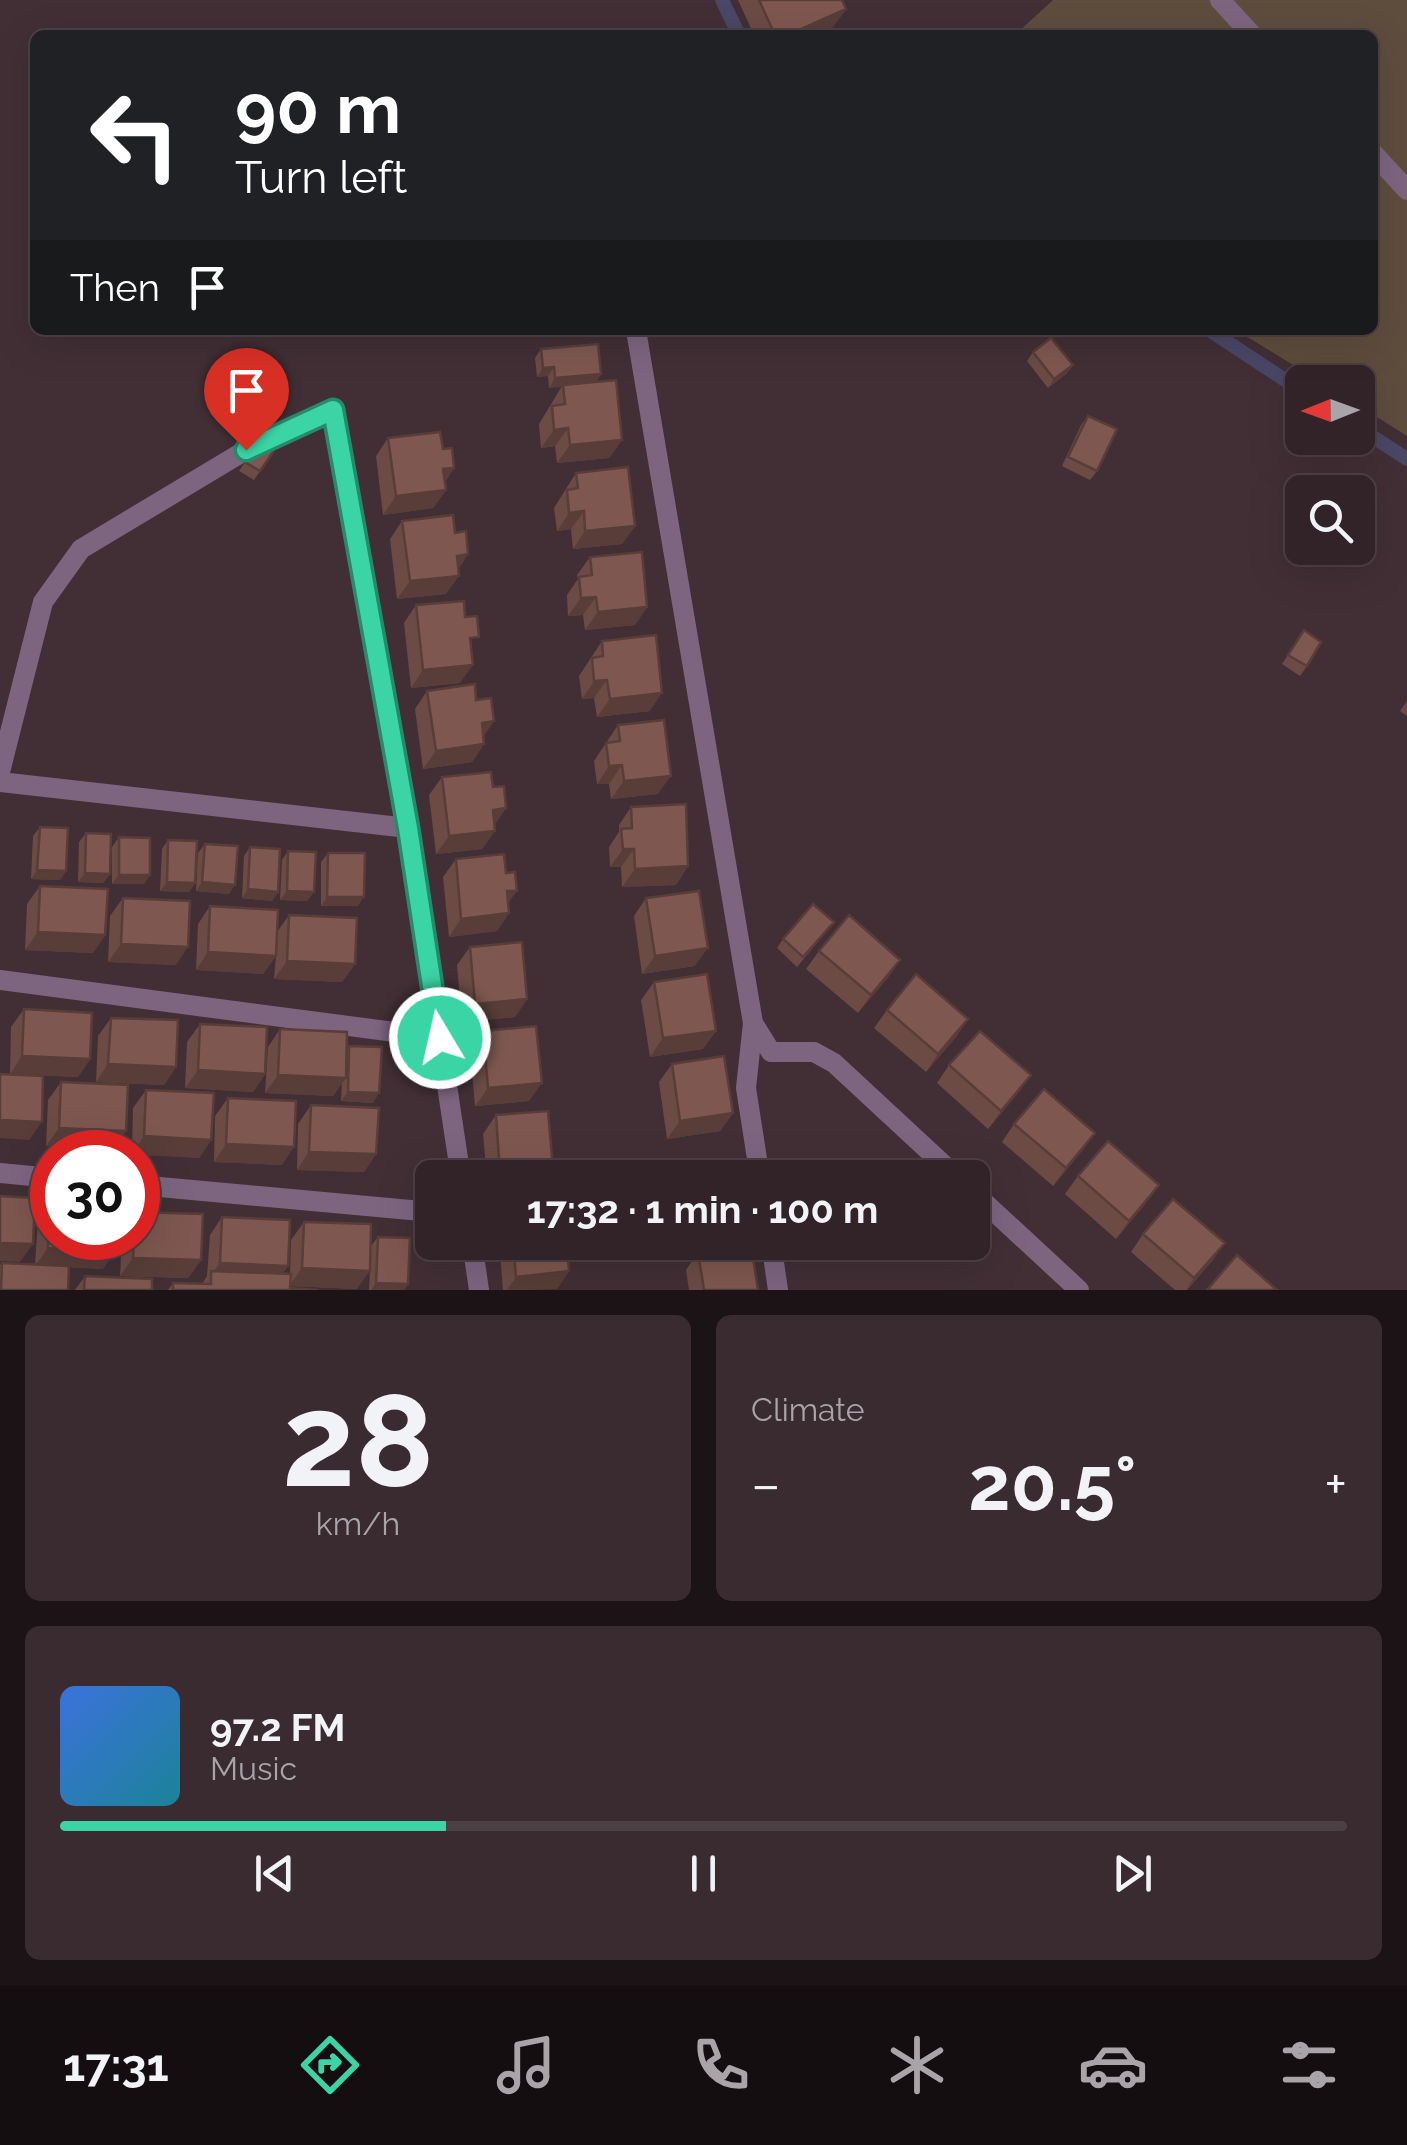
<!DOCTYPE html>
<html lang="en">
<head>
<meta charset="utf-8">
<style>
  body { margin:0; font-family:Raleway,sans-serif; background:#392b30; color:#f1f3f6; height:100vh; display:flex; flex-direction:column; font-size:38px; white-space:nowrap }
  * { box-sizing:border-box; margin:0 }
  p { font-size:32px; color:#a8a4a8 }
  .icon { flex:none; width:55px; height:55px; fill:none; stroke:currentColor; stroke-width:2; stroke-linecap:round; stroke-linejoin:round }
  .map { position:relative; height:1290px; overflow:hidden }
  .sheet { display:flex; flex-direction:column; gap:25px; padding:25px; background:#1b1316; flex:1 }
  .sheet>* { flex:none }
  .top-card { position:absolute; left:30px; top:30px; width:1348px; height:305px; border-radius:15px; box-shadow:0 10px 40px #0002,0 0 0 2px #4c4045; background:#202124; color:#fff; overflow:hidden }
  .needle { width:65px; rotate:269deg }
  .tools { position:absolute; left:1285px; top:365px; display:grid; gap:20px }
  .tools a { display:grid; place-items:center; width:90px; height:90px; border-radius:15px; background:#312328; box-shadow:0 10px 40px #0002,0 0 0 2px #4c4045; font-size:50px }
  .speed { position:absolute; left:30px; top:1130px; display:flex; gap:20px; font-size:50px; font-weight:700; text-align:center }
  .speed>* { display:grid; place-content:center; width:130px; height:130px; border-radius:50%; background:#312328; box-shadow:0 10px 40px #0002,0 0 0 2px #4c4045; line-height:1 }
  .speed .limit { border:15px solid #d22; background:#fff; color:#111 }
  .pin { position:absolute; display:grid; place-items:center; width:85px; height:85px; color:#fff; margin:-102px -42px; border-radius:50% 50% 50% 0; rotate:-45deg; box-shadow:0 0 10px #0007 }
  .pin .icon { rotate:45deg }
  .me { position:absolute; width:110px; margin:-55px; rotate:351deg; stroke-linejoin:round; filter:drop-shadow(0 0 8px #0008) }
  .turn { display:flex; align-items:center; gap:35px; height:210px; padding:0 40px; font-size:45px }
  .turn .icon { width:130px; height:130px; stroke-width:2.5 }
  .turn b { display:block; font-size:70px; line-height:85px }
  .then { display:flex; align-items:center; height:95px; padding:0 40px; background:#0003; gap:20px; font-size:38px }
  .big { font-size:75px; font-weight:700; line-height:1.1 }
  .sheet .widget { flex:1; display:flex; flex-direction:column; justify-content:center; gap:15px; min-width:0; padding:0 35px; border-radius:15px; background:#392b30 }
  .sheet .dial { align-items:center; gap:0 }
  .dial b { font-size:130px; line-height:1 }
  .song { display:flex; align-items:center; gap:30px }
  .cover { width:120px; height:120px; border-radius:15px; background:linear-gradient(135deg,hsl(220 70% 55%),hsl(190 70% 35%)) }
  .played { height:10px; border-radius:5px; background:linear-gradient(90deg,#3ad4a5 30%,#4c4045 30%) }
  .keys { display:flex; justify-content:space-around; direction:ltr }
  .heat { display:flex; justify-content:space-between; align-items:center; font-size:55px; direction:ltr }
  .sheet .tiles { flex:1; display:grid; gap:25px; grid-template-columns:1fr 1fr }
  .widget:last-child { grid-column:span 2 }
  .trip { position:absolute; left:415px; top:1160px; width:575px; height:100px; border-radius:15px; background:#312328; box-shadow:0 10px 40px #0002,0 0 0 2px #4c4045; font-weight:700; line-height:100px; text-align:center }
  .tab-bar { display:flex; height:160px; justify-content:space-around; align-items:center; background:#140e10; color:#a8a4a8 }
  .tab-bar .icon { width:70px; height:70px }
  .tab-bar .selected { color:#3ad4a5 }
  .tab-bar b { font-size:45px; color:#f1f3f6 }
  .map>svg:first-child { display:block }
</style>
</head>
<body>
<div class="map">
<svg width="1407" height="1290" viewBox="0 0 1407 1290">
  <rect width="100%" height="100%" fill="#412f35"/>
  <!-- green -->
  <path fill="#5e4d3d" d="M1053 0H1407V436L1358 405V382H1321L1236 330H1372V35H1015Z"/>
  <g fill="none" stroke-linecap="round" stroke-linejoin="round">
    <!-- stream -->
    <path stroke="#4a4767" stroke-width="14" d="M722 0 739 35
      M1209 330 1302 391
      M1358 427 1407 459"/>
    <!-- minor -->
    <path stroke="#7d6580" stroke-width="20" d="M1220 0 1252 35
      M1372 152 1407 190
      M636 330 753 1023
      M0 772 43 602 81 549 246 450 333 410 408 828 461 1178
      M0 782 408 828
      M0 980 440 1038
      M0 1173 52 1178
      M760 1178 746 1088 753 1023 771 1052H814L834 1063 958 1178
      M138 1185 432 1212
      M972 1191 1079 1290
      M472 1242 479 1290
      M771 1242 778 1290"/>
  </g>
  <!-- wall -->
  <path fill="#6c4b45" d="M738 0H842L846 9 833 27 816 35H754Z
    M541 349 601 374 596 382 622 440 609 458 557 463 555 446 541 448 539 424 562 386 549 388 548 376 537 377 535 358Z
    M1033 352 1073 365 1066 374 1048 388 1027 361Z
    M1088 416 1097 471 1090 480 1062 466 1081 425Z
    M388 438 454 468 445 482 446 490 433 508 383 515 376 456Z
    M258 442 273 452 254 480 239 471Z
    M576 473 635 526 622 544 573 549 571 529 557 531 554 508Z
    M402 521 455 533 468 554 458 569 446 594 397 599 390 539Z
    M590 557 647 607 635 625 585 630 583 615 568 616 567 595 578 579 577 575Z
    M416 605 465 617 471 648 460 683 411 688 404 623Z
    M1304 630 1307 666 1300 676 1282 664Z
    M602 641 650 711 597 717 594 698 582 699 579 676Z
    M427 691 476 700 494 721 483 736 484 744 472 762 423 769 415 709Z
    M1407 701V716L1400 711Z
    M618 725 658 794 611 799 609 784H597L594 761Z
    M442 777 493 787 506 808 494 825 495 831 482 849 436 854 429 795Z
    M631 807 688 866 676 885 622 887 621 867H610L609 847 619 832V825Z
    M40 827 66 871 60 880 31 879 33 836Z
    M86 833 110 874 103 883 78 882 79 842Z
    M119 837 150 875 144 884H112V847Z
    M168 840 195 883 189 892 160 891 162 849Z
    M205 844 229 894 196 891 198 853Z
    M250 847 278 892 272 901 242 898 244 856Z
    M288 851 314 892 307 901 280 900 282 860Z
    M328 853 358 906H321V862Z
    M456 859 508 903 509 913 497 931 449 937 443 877Z
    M40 886 105 935 93 953 25 950 27 904Z
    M123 898 176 965 108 962 110 916Z
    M646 898 695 966 642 974 634 916Z
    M210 906 277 932 289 915 355 964 342 982 274 979 276 956 263 974 196 970 198 924Z
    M827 931 797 967 777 948 783 939Z
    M470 947 527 999 515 1017 462 1022 457 965Z
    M819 951 900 960 858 1013 806 969Z
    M654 982 716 1031 703 1049 650 1057 641 1000Z
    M24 1009 90 1059 78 1077 10 1074 11 1027Z
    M887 1010 968 1019 956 1037 926 1072 874 1028Z
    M111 1018 176 1067 164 1085 96 1082 98 1036Z
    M200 1024 265 1074 253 1092 185 1088 187 1042Z
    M280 1029 347 1049 349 1046 373 1103 341 1101 342 1083 333 1096 265 1093 268 1047Z
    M483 1031 529 1101 475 1106 470 1049Z
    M672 1064 733 1113 720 1131 667 1139 659 1082Z
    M949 1065 1018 1093 988 1129 937 1083Z
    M61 1082 126 1131 114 1149 46 1146 48 1100Z
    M146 1090 211 1140 199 1158 132 1152 133 1108Z
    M228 1098 282 1165 214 1162 215 1116Z
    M311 1105 376 1154 364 1172 297 1170 298 1124Z
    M496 1115 547 1178H487L483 1134Z
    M1014 1124 1095 1133 1082 1151 1053 1186 1002 1142Z
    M1078 1176 1146 1203 1116 1239 1065 1194Z
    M50 1202 103 1269 69 1267 0 1290V1265L2 1263 35 1264 38 1220Z
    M222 1217 288 1266 282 1274H290L291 1240 304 1222 357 1289 290 1286V1288L318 1290H168L173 1283 202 1284 207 1276 210 1235Z
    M1143 1234 1225 1243 1212 1261 1187 1290H1175L1131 1252Z
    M378 1237 408 1284 404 1290H369L371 1246Z
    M122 1238H138L201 1260 188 1278 120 1276Z
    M499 1242H567L569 1271 557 1289 503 1290Z
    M683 1242H744L741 1246 758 1290H689L686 1270 695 1257 685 1259Z
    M85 1276 152 1290H75Z"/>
  <!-- shaded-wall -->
  <path fill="#583d38" d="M846 9 833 27 816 35H788Z
    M1073 365 1066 374 1048 388 1054 379Z
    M554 367 548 376 537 377 543 368Z
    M601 374 594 384 549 388 555 378Z
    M568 428 555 446 541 448 554 430Z
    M622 440 609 458 557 463 570 445Z
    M454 468 442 486 443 469Z
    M446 490 433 508 383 515 396 496Z
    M584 511 571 529 557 531 569 513Z
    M635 526 622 544 573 549 585 531Z
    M468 554 456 573 457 556Z
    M459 576 446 594 397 599 410 581Z
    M596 597 583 615 568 616 581 598Z
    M647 607 635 625 585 630 598 612Z
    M473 665 460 683 411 688 423 670Z
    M607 680 594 698 582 699 594 681Z
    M662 693 650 711 597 717 610 699Z
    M494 721 482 739V723Z
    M484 744 472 762 423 769 436 751Z
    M622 765 609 784H597L609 766Z
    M671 776 658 794 611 799 624 781Z
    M506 808 493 826V810Z
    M495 831 482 849 436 854 449 836Z
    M623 849H634L621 867H610Z
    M688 866 676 885 622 887 635 869Z
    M37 870 66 871 60 880 31 879Z
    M85 873 110 874 103 883 78 882Z
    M119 875H150L144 884H112Z
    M167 882 195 883 189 892 160 891Z
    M202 882 235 885 229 894 196 891Z
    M248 889 278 892 272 901 242 898Z
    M287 891 314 892 307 901 280 900Z
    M507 891H517L504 909Z
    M327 897H364L358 906H321Z
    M509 913 497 931 449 937 461 919Z
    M38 932 105 935 93 953 25 950Z
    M121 944 188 947 176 965 108 962Z
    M708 948 695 966 642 974 655 956Z
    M208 952 276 956 263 974 196 970Z
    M900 960 888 978 858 1013 871 995Z
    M287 961 355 964 342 982 274 979Z
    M527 999 515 1017 462 1022 475 1004Z
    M968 1019 956 1037 926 1072 938 1054Z
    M716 1031 703 1049 650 1057 663 1038Z
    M22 1056 90 1059 78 1077 10 1074Z
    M108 1064 176 1067 164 1085 96 1082Z
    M198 1070 265 1074 253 1092 185 1088Z
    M278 1075 346 1078 333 1096 265 1093Z
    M1031 1075 1018 1093 988 1129 1001 1111Z
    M542 1083 529 1101 475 1106 488 1088Z
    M348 1092 379 1093 373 1103 341 1101Z
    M733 1113 720 1131 667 1139 680 1121Z
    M0 1120 42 1122 29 1140 0 1138Z
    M59 1128 126 1131 114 1149 46 1146Z
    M1095 1133 1082 1151 1053 1186 1066 1168Z
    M144 1136 211 1140 199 1158 138 1155V1152H133Z
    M226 1144 294 1147 282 1165 214 1162Z
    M309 1152 376 1154 364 1172 297 1170Z
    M553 1168 547 1178H497L500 1173Z
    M1159 1185 1146 1203 1116 1239 1129 1221Z
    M737 1242H744L738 1251 698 1252 695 1257 685 1259 692 1249Z
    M0 1243 33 1244 20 1262 0 1261Z
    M1225 1243 1212 1261 1186 1290 1194 1278Z
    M48 1248 116 1251 103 1269 35 1266Z
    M133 1258 201 1260 188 1278 120 1276Z
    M220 1263 288 1266 275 1284 211 1275Z
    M302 1268 370 1271 357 1289 289 1286Z
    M569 1271 557 1289 507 1290 516 1277Z
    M376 1283 408 1284 404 1290H371Z"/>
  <!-- building -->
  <path fill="#7e5750" stroke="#583d38" stroke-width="2.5" d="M759 0H842L846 9 788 35H775Z
    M1051 338 1073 365 1054 379 1033 352Z
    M598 344 601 374 555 378 554 367 543 368 541 349Z
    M616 380 622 440 570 445 568 428 554 430 552 406 565 404 563 385Z
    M1088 416 1117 429 1097 471 1068 457Z
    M440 432 443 449 452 448 454 468 443 469 446 490 396 496 388 438Z
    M258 442 273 452 260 471 245 462Z
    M628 467 635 526 585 531 584 511 569 513 567 490 578 488 576 473Z
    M453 515 455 533 466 531 468 554 457 556 459 576 410 581 402 521Z
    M642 552 647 607 598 612 596 597 581 598 579 577 592 575 590 557Z
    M464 601 465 617 477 616 479 637 470 638 473 665 423 670 416 605Z
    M1304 630 1321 642 1307 666 1288 655Z
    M656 635 662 693 610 699 607 680 594 681 592 658 603 656 602 641Z
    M475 684 476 700 491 698 494 721 482 723 484 744 436 751 427 691Z
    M664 720 671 776 624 781 622 765 609 766 606 743 620 741 618 725Z
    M491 772 493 787 504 786 506 808 493 810 495 831 449 836 442 777Z
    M686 804 688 866 635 869 634 849H623L621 829 632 828 631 807Z
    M40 827 68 828 66 871 37 870Z
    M86 833 111 834 110 874 85 873Z
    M119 837 150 838V875H119Z
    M168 840 197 841 195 883 167 882Z
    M205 844 238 846 235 885 202 882Z
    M250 847 280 849 278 892 248 889Z
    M288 851 316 852 314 892 287 891Z
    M328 853H365L364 897H327Z
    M504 854 506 873 515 872 517 891H507L509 913 461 919 456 859Z
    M40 886 108 889 105 935 38 932Z
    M699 891 708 948 655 956 646 898Z
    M123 898 190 901 188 947 121 944Z
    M813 904 834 922 803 957 783 939Z
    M210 906 278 910 276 956 208 952Z
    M289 915 357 918 355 964 287 961Z
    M849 915 900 960 871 995 819 951Z
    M522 942 527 999 475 1004 470 947Z
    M707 974 716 1031 663 1038 654 982Z
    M916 974 968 1019 938 1054 887 1010Z
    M24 1009 92 1013 90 1059 22 1056Z
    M111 1018 178 1020 176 1067 108 1064Z
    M200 1024 267 1027 265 1074 198 1070Z
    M536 1026 542 1083 488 1088 483 1031Z
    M280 1029 347 1032 346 1078 278 1075Z
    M980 1031 1031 1075 1001 1111 949 1065Z
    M349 1046 382 1047 379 1093 348 1092Z
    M724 1056 733 1113 680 1121 672 1064Z
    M0 1074 43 1076 42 1122 0 1120Z
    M61 1082 128 1085 126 1131 59 1128Z
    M1044 1089 1095 1133 1066 1168 1014 1124Z
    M146 1090 214 1093 211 1140 144 1136Z
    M228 1098 296 1101 294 1147 226 1144Z
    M311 1105 379 1108 376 1154 309 1152Z
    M548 1111 553 1168 500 1173 496 1115Z
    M1108 1141 1159 1185 1129 1221 1078 1176Z
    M0 1196 35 1198 33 1244 0 1243Z
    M1173 1199 1225 1243 1194 1278 1143 1234Z
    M50 1202H52V1238H116V1251L48 1248Z
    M138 1212 203 1214 201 1260 133 1258 134 1238H138Z
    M222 1217 290 1220 288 1266 220 1263Z
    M304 1222 371 1224 370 1271 302 1268Z
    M378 1237 410 1238 408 1284 376 1283Z
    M513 1242H567L569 1271 516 1277Z
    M691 1242H737L692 1249Z
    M751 1244 758 1290H704L698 1252Z
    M1237 1255 1277 1290H1207Z
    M2 1263 69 1266 68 1290H1Z
    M211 1271 291 1274 290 1288 318 1290H173V1283L211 1284Z
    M85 1276 152 1279V1290H84Z"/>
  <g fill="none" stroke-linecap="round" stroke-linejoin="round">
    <!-- route casing -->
    <g stroke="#268a6b" stroke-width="25">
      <path id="route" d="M246 450 333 410 408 828 440 1038"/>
    </g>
    <!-- route -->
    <use href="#route" stroke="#3ad4a5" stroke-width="18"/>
  </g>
</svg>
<div class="tools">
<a><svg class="needle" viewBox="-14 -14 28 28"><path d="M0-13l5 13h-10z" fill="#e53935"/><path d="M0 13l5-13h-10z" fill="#a8a4a8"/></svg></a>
<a><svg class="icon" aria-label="search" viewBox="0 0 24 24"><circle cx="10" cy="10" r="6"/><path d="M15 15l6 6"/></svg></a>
</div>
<div class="speed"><div class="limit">30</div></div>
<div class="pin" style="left:246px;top:450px;background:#d93025"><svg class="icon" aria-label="arrive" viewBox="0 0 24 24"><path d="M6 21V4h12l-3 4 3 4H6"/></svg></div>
<svg class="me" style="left:440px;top:1038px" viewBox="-20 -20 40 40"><circle r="17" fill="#3ad4a5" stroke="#fff" stroke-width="3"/><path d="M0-11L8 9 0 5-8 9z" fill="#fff"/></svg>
<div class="trip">17:32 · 1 min · 100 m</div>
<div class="top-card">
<div class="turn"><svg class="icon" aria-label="left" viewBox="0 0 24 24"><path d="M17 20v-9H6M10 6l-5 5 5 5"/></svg><div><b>90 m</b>Turn left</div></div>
<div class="then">Then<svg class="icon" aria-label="arrive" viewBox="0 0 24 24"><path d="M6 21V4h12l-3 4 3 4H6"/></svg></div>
</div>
</div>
<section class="sheet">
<div class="tiles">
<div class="widget dial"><b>28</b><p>km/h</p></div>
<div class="widget"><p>Climate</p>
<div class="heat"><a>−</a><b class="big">20.5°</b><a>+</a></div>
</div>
<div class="widget">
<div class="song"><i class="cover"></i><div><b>97.2 FM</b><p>Music</p></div></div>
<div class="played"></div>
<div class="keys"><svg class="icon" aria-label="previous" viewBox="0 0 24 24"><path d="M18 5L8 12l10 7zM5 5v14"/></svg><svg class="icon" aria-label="pause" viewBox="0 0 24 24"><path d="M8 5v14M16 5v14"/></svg><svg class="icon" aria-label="next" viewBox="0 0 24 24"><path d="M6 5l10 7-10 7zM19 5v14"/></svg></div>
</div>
</div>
</section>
<nav class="tab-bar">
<b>17:31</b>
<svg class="icon selected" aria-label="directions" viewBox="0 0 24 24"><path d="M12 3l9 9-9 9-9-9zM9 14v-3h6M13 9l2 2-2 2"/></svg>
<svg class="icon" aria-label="music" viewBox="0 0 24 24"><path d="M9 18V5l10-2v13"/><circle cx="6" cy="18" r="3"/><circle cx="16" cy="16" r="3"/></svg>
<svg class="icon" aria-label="phone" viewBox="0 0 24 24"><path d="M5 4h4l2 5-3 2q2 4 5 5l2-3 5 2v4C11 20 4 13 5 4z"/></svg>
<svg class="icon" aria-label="climate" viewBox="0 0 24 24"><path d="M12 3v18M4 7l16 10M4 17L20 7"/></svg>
<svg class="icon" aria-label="car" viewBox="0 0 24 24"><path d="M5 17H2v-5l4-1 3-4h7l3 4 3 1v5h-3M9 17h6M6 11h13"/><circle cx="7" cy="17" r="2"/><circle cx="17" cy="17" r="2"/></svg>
<svg class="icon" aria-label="filters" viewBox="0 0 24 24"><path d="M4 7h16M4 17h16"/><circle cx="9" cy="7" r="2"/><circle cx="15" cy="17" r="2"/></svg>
</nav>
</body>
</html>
